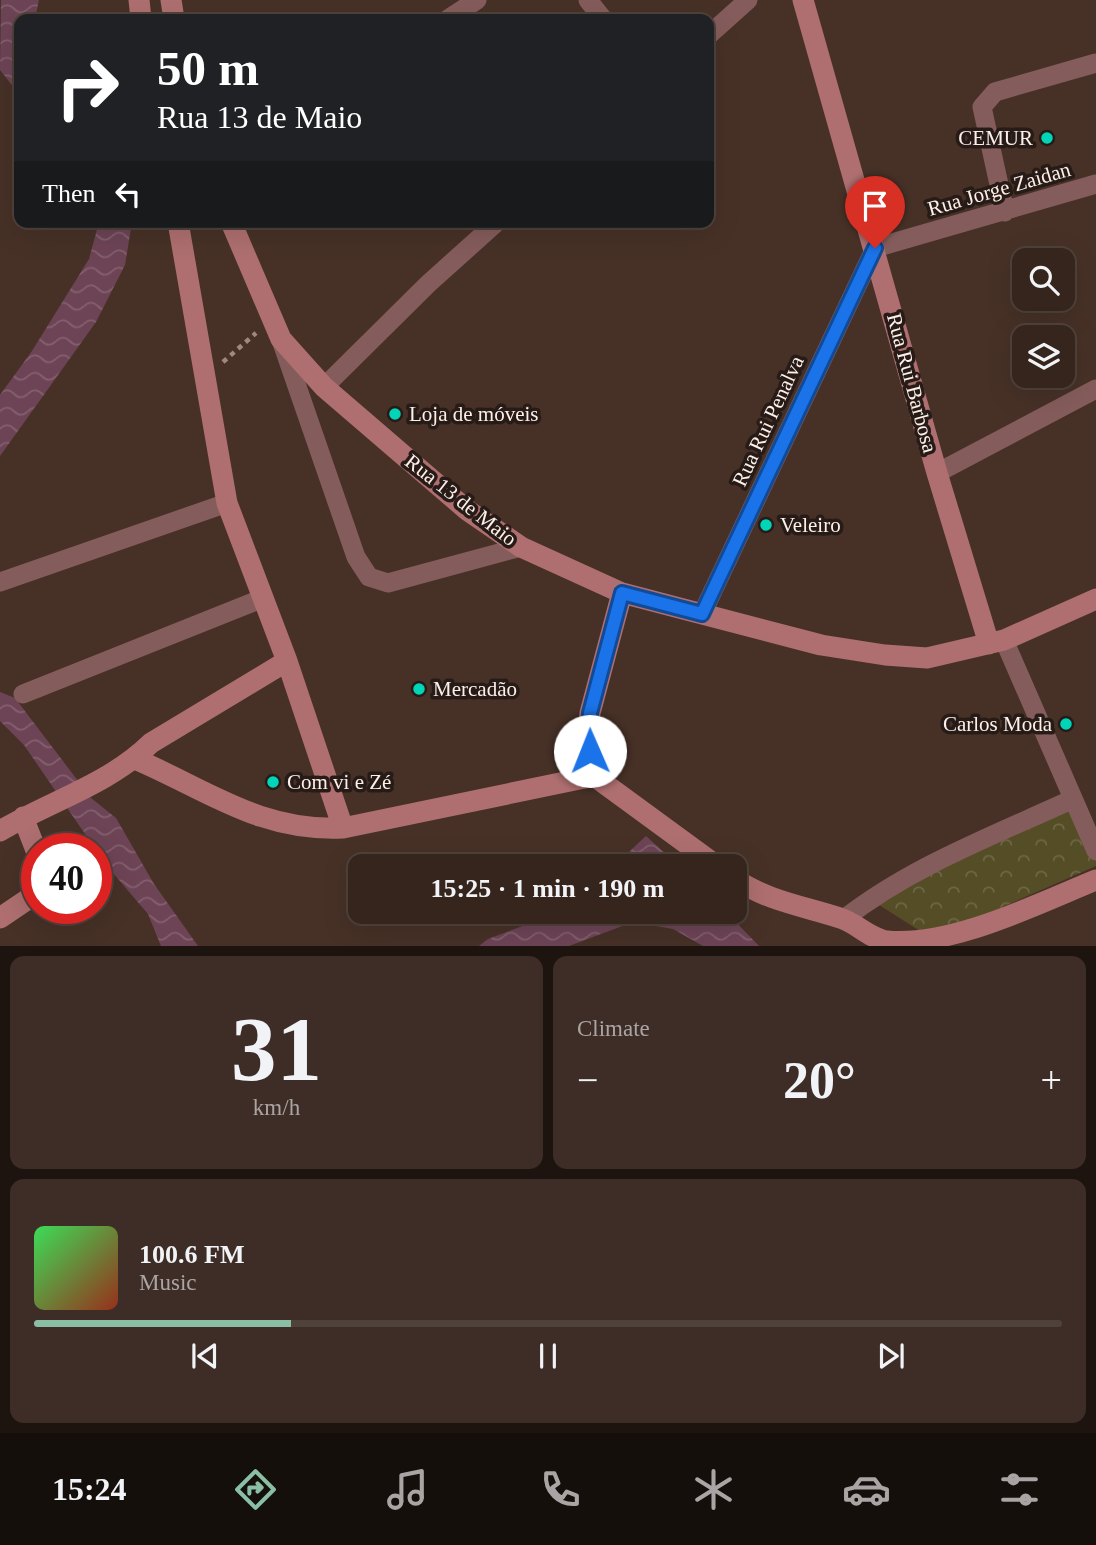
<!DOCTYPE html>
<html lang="en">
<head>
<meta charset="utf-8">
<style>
  body { margin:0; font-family:Georgia,serif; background:#3d2d26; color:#f1f3f6; height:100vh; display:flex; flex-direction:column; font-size:26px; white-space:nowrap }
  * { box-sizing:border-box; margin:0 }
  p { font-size:23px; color:#aaa5a4 }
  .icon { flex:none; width:38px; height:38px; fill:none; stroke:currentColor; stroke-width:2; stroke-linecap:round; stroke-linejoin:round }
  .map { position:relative; height:946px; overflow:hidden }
  .drawer { display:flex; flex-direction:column; gap:10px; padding:10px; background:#1d1410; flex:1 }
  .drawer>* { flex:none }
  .top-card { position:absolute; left:14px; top:14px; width:700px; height:214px; border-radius:14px; box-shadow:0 7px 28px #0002,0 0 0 2px #4f423b; background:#202124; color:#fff; overflow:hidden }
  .controls { position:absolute; left:1012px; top:248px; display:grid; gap:14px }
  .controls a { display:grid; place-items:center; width:63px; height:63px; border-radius:14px; background:#35251d; box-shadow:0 7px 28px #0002,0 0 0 2px #4f423b; font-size:35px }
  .speed { position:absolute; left:21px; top:833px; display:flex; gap:14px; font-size:35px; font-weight:700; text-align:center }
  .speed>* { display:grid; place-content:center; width:91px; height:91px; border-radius:50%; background:#35251d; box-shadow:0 7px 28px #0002,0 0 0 2px #4f423b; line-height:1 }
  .speed .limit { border:10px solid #d22; background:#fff; color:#111 }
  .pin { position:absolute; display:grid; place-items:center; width:60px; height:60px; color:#fff; margin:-72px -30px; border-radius:50% 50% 50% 0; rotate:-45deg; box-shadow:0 0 7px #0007 }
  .pin .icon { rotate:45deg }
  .me { position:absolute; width:77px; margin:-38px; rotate:359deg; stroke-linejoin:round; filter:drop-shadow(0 0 5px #0008) }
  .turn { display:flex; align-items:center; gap:24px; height:147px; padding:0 28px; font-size:32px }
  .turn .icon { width:91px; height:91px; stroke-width:2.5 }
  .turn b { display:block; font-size:49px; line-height:60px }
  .then { display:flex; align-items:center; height:66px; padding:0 28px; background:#0003; gap:14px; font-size:26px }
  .big { font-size:52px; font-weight:700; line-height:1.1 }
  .drawer .tile { flex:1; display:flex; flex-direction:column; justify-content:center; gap:10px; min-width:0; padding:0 24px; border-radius:14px; background:#3d2d26 }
  .drawer .dial { align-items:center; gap:0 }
  .dial b { font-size:91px; line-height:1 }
  .song { display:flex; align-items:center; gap:21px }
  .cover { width:84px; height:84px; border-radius:10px; background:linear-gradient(135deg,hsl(130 70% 55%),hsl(10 70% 35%)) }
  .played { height:7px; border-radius:4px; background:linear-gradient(90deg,#8abfa5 25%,#4f423b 25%) }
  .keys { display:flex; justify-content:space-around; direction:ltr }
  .heat { display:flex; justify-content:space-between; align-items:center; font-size:38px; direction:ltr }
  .drawer .tiles { flex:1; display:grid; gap:10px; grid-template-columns:1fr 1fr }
  .tile:last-child { grid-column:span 2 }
  .trip { position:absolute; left:348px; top:854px; width:399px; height:70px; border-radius:14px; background:#35251d; box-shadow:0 7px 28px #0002,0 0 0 2px #4f423b; font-weight:700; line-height:70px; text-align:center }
  .dock { display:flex; height:112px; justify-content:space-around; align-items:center; background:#150f0c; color:#aaa5a4 }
  .dock .icon { width:49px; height:49px }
  .dock .on { color:#8abfa5 }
  .dock b { font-size:32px; color:#f1f3f6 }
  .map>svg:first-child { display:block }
</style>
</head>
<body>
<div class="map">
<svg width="1096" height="947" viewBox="0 0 1096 947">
  <defs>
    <pattern id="park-crowns" width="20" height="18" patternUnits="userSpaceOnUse" patternTransform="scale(1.75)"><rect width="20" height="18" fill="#554d26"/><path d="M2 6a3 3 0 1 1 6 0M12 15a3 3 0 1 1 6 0" fill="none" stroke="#6e6746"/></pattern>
    <pattern id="water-waves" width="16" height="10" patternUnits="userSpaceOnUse" patternTransform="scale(1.75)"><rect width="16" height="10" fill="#6d4456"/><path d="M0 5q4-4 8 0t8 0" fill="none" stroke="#835f6e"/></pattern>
  </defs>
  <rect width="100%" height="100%" fill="#473127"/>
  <!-- park -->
  <path fill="url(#park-crowns)" d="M1068 801 1096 851V866L968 922 920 931 873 901Z"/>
  <!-- water -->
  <path fill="url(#water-waves)" d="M1 0H39L35 19H19V94L0 70Z
    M99 222H132L125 265 96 322 0 456V395L32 351 89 259Z
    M0 692 15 698 91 798 116 818 154 884 198 946H161L148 914 107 866 24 745 0 721Z
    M646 836 679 866H614Z
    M559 912H726L759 946H703L673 929 633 922 569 946H479L488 939Z"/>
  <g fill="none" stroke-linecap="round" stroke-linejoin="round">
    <!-- path -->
    <path stroke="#9c8a81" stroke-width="4.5" stroke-dasharray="5 5" stroke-linecap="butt" d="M223 362 256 333"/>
    <!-- street -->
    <path stroke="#855c5c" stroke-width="19" d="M588 0 603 19
      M448 19 477 0
      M709 35 748 0
      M1005 212 982 107 995 92 1096 63
      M281 340 356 557 369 577 388 583 521 547
      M324 387 428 284 497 222
      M937 473 1096 389
      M0 582 227 503
      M702 614 875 248 1096 184
      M1004 640 1096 851
      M23 694 261 599
      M844 919C912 866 995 835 1073 799"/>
    <!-- secondary -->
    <path stroke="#af6f70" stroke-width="21" d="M139 0 141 19
      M171 0 174 19
      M803 0 937 473 989 644
      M178 222 227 503 287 661 343 828
      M231 222 281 339 324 387 467 510 521 547 622 593 821 645 885 655 927 658 1004 640 1096 599
      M622 593 590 713 588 731 594 776 717 866
      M135 759C208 790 260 832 343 828L594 776
      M23 817 37 853
      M0 831C50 801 108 785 151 743L287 661
      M735 879C768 901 803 906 840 918 857 923 868 938 887 941 952 947 1037 904 1096 880
      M0 918 37 893"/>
  </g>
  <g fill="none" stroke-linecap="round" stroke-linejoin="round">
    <!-- route casing -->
    <g stroke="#114b97" stroke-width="18">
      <path id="route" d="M590 751V713L622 593 702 614 875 248"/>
    </g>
    <!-- route -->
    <use href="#route" stroke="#1a73e8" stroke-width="12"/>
  </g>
  <!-- markers -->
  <g fill="#00d5b7" stroke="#261b17" stroke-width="2.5">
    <circle cx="1047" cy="138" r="7"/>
    <circle cx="395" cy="414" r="7"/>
    <circle cx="766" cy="525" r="7"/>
    <circle cx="419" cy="689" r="7"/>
    <circle cx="1066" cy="724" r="7"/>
    <circle cx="273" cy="782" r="7"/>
  </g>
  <g text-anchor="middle" stroke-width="7" stroke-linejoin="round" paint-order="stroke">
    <!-- poi labels -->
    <g font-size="21" fill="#feefe9" stroke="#261b17" text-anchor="start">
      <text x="1033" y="145" text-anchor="end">CEMUR</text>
      <text x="409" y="421">Loja de móveis</text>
      <text x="780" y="532">Veleiro</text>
      <text x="433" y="696">Mercadão</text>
      <text x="1052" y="731" text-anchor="end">Carlos Moda</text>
      <text x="287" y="789">Com vi e Zé</text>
    </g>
    <!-- street labels -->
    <g font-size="21" fill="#feefe9" stroke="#261b17">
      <text transform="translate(999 189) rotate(-16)" y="7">Rua Jorge Zaidan</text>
      <text transform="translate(912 383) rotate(75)" y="7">Rua Rui Barbosa</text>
      <text transform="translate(768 421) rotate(-65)" y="7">Rua Rui Penalva</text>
      <text transform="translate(461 500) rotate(38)" y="7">Rua 13 de Maio</text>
    </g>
  </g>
</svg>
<div class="controls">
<a><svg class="icon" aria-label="search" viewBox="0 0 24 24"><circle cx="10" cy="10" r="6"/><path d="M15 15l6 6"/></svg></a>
<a><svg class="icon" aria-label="layers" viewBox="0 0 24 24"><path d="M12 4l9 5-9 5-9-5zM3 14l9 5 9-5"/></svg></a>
</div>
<div class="speed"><div class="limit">40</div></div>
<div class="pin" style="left:875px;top:248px;background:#d93025"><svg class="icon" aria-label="arrive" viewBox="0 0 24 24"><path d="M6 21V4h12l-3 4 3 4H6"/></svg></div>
<svg class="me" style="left:590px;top:751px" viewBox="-20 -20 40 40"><circle r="19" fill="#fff"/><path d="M0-13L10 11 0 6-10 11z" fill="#1a73e8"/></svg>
<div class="trip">15:25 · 1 min · 190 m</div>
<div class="top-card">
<div class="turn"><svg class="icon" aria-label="right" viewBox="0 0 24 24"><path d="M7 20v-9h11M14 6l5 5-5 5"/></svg><div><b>50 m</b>Rua 13 de Maio</div></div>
<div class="then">Then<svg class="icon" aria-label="left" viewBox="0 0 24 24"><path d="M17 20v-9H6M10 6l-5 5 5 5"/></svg></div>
</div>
</div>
<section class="drawer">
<div class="tiles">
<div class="tile dial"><b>31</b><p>km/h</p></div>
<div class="tile"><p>Climate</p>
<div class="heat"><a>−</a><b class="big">20°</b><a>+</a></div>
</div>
<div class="tile">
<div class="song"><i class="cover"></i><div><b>100.6 FM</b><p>Music</p></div></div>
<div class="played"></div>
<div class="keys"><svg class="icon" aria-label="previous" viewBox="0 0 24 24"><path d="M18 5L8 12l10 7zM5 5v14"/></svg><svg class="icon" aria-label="pause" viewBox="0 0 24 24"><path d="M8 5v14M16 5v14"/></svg><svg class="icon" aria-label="next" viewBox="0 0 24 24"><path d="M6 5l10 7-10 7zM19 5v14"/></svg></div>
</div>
</div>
</section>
<nav class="dock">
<b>15:24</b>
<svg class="icon on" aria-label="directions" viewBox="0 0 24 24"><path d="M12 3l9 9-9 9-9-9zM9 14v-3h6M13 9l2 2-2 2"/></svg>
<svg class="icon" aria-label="music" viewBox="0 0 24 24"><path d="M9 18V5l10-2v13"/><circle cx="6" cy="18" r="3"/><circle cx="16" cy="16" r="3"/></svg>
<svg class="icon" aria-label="phone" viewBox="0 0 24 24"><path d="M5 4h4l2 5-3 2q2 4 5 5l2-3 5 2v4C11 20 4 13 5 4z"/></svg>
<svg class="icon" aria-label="climate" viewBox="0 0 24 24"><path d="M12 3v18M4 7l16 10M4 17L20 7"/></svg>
<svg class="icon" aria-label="car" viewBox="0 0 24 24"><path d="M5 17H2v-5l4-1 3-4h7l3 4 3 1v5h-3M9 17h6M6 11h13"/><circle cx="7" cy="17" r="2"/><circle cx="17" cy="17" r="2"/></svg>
<svg class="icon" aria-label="filters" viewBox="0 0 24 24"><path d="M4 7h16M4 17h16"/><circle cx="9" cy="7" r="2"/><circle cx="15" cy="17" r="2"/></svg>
</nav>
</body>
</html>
